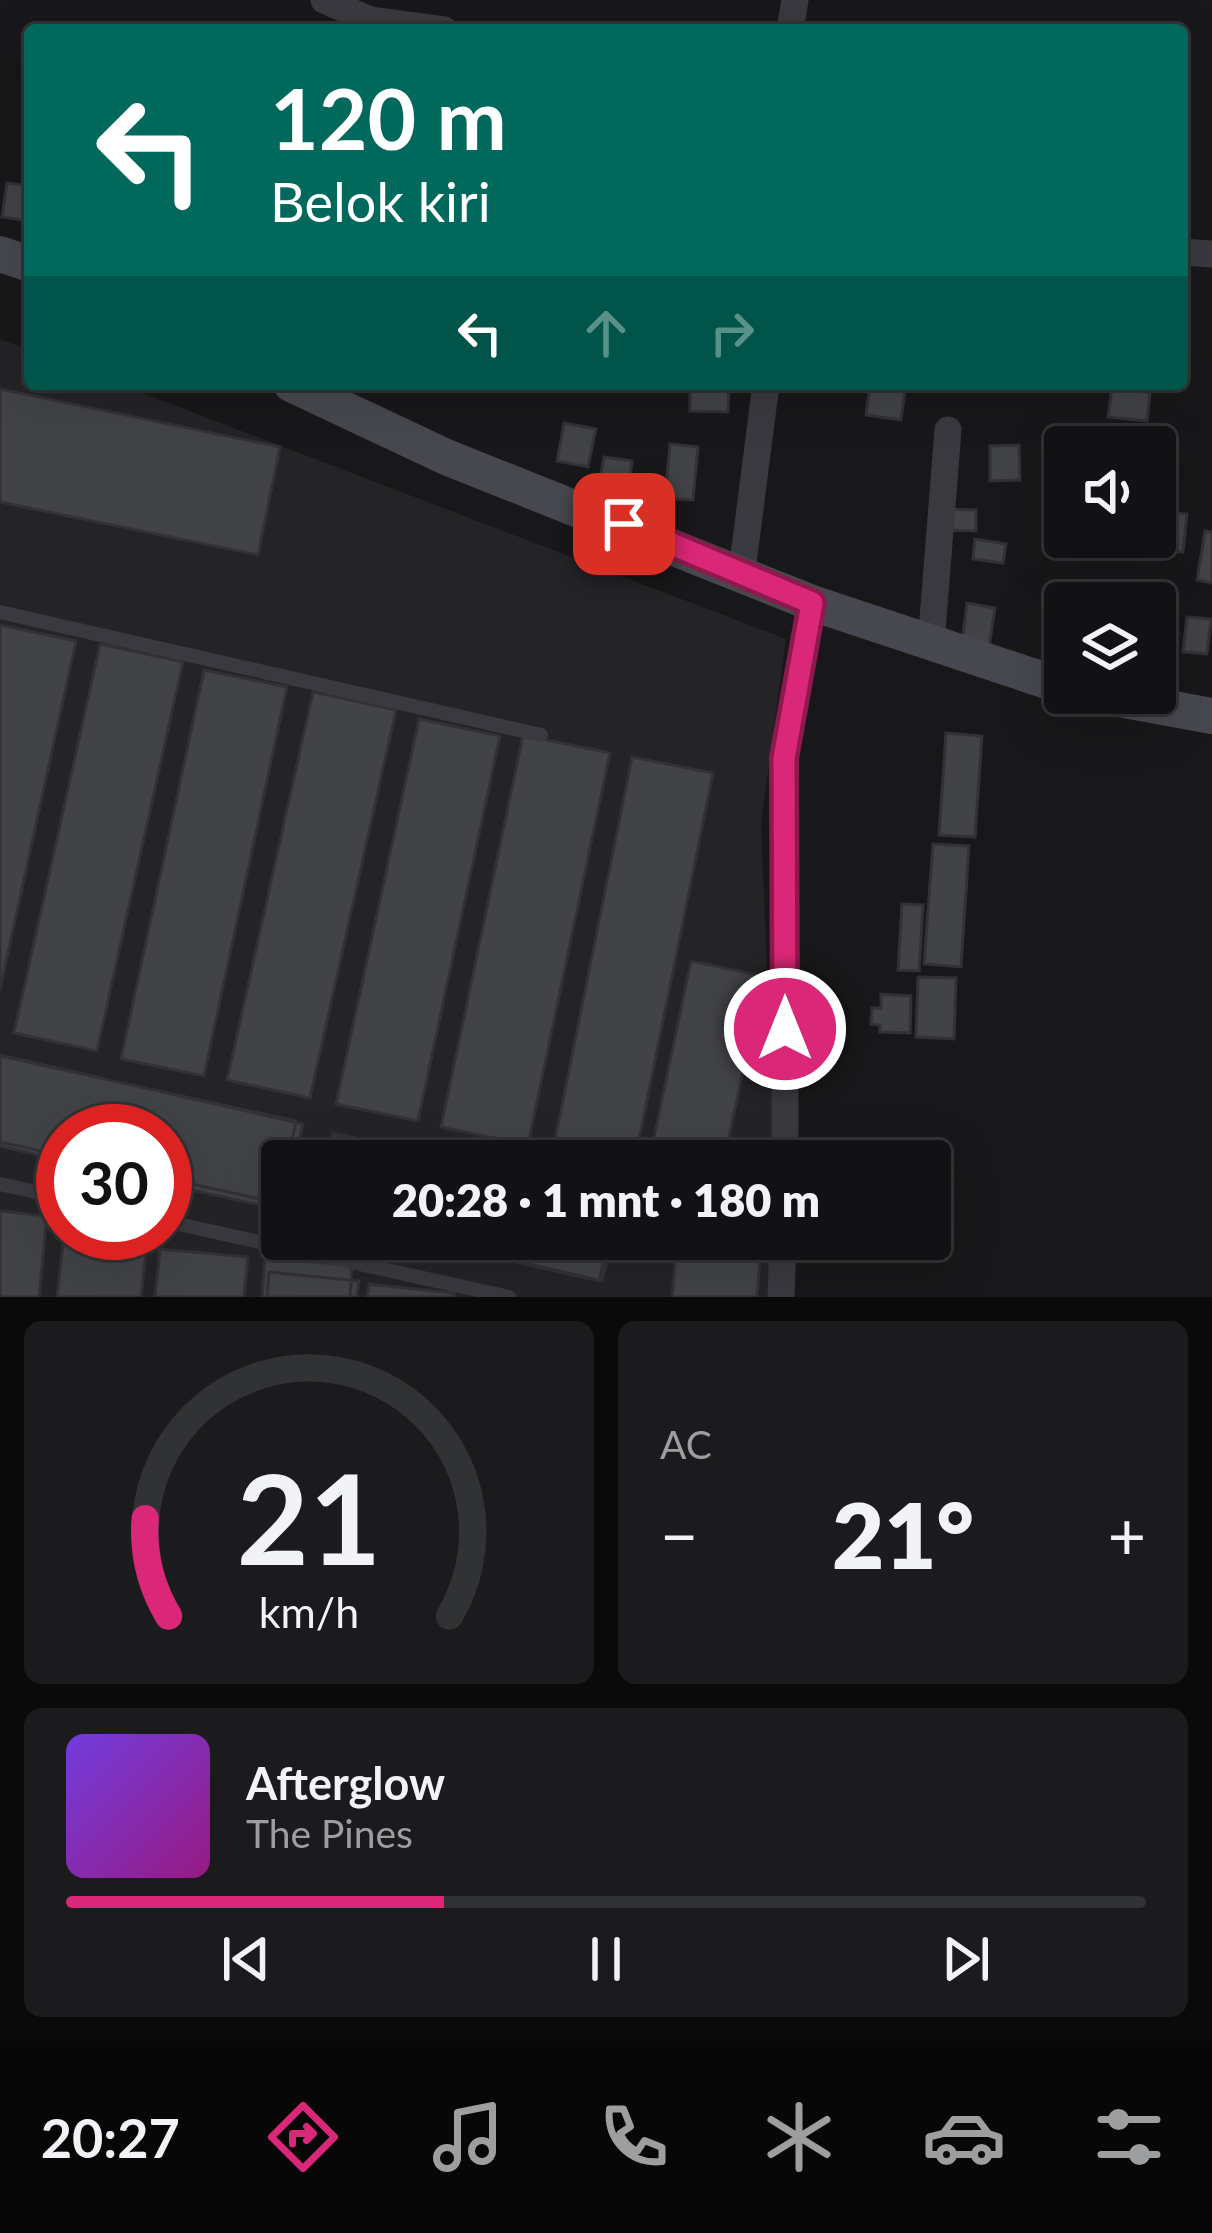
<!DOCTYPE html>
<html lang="id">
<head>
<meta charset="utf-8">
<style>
  body { margin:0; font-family:Lato,sans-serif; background:#1b1b1d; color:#f1f3f6; height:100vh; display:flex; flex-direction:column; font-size:45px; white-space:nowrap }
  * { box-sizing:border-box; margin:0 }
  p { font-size:39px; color:#9c9ea0 }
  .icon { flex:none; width:66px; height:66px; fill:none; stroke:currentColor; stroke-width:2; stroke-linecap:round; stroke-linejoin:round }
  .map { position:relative; height:1297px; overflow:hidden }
  .sheet { display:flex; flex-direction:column; gap:24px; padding:24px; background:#0a0a0b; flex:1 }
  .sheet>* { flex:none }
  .hud { position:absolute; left:24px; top:24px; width:1164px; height:366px; border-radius:12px; box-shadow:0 12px 48px #0002,0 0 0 3px #313234; background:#00695c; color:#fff; overflow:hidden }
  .tools { position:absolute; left:1044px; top:426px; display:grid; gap:24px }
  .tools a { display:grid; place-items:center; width:132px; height:132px; border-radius:12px; background:#121214; box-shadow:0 12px 48px #0002,0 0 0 3px #313234; font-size:60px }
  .speed { position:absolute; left:36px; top:1104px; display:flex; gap:24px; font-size:60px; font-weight:700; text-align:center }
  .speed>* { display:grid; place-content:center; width:156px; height:156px; border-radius:50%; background:#121214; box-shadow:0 12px 48px #0002,0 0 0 3px #313234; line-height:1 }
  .speed .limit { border:18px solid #d22; background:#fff; color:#111 }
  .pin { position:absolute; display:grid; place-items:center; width:102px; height:102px; color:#fff; margin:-51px; border-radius:24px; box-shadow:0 6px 18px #0006 }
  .me { position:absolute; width:132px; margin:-66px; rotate:0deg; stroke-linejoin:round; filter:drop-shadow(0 0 9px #0008) }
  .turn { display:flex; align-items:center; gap:42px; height:252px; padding:0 48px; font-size:54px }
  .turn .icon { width:156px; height:156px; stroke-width:2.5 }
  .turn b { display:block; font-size:84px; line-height:102px }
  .lanes { display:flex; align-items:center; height:114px; padding:0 48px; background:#0003; justify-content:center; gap:60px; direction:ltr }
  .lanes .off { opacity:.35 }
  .big { font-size:90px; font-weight:800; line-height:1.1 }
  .sheet .card { flex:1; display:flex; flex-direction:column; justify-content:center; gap:18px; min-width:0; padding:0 42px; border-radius:18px; background:#1b1b1d }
  .sheet .dial { align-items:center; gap:0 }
  .dial svg { height:312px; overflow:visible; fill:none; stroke:#313234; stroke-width:7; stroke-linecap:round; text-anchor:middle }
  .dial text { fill:#f1f3f6; stroke:none }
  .song { display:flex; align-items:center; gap:36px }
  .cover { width:144px; height:144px; border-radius:18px; background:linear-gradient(135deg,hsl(260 70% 55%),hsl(310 70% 35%)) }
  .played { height:12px; border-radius:6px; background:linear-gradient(90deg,#db2777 35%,#313234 35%) }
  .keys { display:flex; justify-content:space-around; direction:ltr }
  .heat { display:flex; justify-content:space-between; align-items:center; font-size:66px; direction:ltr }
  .sheet .tiles { flex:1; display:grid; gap:24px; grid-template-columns:1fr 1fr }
  .card:last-child { grid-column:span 2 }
  .trip { position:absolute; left:261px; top:1140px; width:690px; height:120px; border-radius:12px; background:#121214; box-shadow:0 12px 48px #0002,0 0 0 3px #313234; font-weight:800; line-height:120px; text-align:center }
  .tabs { display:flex; height:192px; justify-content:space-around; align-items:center; background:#070708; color:#9c9ea0 }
  .tabs .icon { width:84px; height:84px }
  .tabs .active { color:#db2777 }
  .tabs b { font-size:54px; color:#f1f3f6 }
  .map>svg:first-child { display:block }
</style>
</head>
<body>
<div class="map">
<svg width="1212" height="1297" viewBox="0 0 1212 1297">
  <rect width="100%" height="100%" fill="#18181a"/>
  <!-- built -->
  <path fill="#242427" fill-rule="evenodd" d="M0 339 30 350V384H119L786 639 761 823 775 1161H282V1239H775L772 1297H0ZM63 1131H165V1233H63Z"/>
  <!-- building -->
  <path fill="#424347" stroke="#323236" stroke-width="3" d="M7 183 30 186V221L2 217Z
    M690 384H729L728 412 690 411Z
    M870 386 905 391 901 420 866 415Z
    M1112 388 1150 393 1147 421 1108 417Z
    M0 389 280 447 258 555 0 502Z
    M564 423 596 429 588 467 557 461Z
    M670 444 698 447 693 500 665 498Z
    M1019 445 1020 480 990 481V446Z
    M604 457 632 461 627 500 610 498 612 487 599 484Z
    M945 509 976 510V531L944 530Z
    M1167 512 1187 514 1183 552 1163 550Z
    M1205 531 1212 532V583L1197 580Z
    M975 539 1006 544 1003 563 973 559Z
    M967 603 995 608 989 647 962 643Z
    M1187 617 1211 619 1207 654 1183 652Z
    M0 625 76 641 0 990Z
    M100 644 183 662 97 1051 14 1033Z
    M204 670 287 687 204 1076 121 1059Z
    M313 692 396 710 310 1098 227 1080Z
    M419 719 500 736 418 1121 336 1104Z
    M946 733 982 736 975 837 939 835Z
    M523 735 610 753 528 1145 441 1127Z
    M632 757 713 773 635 1160 554 1145Z
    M933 844 969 846 961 967 924 964Z
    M902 904 923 905 919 971 898 970Z
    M691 961 763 976 724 1161H649Z
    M918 977 956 978 954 1039 916 1037Z
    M881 994 911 996 910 1033 880 1032V1025L871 1024 872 1008H881Z
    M0 1055 303 1124 294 1161H282V1210L165 1184V1131H63V1161L0 1146Z
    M0 1056 296 1121 288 1161H282L278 1203 165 1178V1131H63V1156L0 1142Z
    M333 1133 459 1161H326Z
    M336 1135 446 1161H330Z
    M0 1211 47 1216 39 1297H0Z
    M64 1233 148 1234 141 1297H57Z
    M416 1239H609L599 1281Z
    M422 1239H612L602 1281Z
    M677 1239 761 1246 757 1297H672Z
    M160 1249 248 1257 244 1297H155Z
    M265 1258 352 1265 350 1297H262Z
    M269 1272 359 1281 357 1297H267Z
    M369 1284 454 1293V1297H367Z"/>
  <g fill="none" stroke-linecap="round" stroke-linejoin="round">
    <!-- lane -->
    <path stroke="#39393f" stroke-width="14" d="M0 612 541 735
      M0 1184 63 1198
      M165 1221 509 1297"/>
    <!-- street -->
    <path stroke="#39393f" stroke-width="27" d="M324 0 370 20 444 30
      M790 30 795 0
      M1182 252 1212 254
      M742 571 766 384
      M931 644 948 430
      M785 1161V758L812 603
      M781 1297 783 1239"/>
    <!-- secondary -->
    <path stroke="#47484f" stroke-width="36" d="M0 254 30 264
      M291 384 446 457 812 603 1065 687
      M1086 693 1212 716"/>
  </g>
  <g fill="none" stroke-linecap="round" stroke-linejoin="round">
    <!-- route casing -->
    <g stroke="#8e194d" stroke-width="30">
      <path id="route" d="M624 524 812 603 784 758 785 1029"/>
    </g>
    <!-- route -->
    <use href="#route" stroke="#db2777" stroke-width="21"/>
  </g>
</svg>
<div class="tools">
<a><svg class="icon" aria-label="sound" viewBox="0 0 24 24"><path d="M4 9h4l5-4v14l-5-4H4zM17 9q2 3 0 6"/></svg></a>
<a><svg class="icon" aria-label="layers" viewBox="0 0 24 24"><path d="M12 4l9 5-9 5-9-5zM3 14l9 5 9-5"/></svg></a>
</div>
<div class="speed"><div class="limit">30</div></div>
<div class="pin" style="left:624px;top:524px;background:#d93025"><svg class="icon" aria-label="arrive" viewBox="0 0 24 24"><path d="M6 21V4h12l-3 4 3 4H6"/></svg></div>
<svg class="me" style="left:785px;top:1029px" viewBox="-20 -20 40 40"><circle r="17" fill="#db2777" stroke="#fff" stroke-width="3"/><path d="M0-11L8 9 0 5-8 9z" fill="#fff"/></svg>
<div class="trip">20:28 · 1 mnt · 180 m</div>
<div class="hud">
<div class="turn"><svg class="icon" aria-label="left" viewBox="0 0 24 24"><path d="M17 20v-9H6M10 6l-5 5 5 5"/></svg><div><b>120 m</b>Belok kiri</div></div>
<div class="lanes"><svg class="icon" aria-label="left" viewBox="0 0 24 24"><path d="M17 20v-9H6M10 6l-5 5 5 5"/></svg><svg class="icon off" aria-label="ahead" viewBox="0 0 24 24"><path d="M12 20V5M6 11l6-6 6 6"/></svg><svg class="icon off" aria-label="right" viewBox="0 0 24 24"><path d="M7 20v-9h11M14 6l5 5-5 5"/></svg></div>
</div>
</div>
<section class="sheet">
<div class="tiles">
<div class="card dial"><svg viewBox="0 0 100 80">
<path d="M14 69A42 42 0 1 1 86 69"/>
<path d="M14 69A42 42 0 0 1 8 44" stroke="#db2777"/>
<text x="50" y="56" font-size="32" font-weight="700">21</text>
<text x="50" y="72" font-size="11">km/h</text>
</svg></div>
<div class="card"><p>AC</p>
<div class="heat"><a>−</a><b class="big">21°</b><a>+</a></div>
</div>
<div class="card">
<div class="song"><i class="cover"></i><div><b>Afterglow</b><p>The Pines</p></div></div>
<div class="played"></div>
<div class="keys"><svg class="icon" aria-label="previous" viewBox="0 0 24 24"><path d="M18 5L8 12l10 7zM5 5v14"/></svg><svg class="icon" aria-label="pause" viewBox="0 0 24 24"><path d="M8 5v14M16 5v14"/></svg><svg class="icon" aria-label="next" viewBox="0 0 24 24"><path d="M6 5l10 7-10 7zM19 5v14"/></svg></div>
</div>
</div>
</section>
<nav class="tabs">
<b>20:27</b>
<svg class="icon active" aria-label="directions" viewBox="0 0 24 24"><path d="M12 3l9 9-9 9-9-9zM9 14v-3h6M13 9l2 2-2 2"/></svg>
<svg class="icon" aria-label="music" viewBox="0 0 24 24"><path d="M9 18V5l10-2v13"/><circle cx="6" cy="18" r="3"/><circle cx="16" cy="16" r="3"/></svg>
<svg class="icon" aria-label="phone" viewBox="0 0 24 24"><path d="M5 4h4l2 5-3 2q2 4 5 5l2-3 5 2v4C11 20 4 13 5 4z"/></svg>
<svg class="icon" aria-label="climate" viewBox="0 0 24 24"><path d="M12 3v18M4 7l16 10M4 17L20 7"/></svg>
<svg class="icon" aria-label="car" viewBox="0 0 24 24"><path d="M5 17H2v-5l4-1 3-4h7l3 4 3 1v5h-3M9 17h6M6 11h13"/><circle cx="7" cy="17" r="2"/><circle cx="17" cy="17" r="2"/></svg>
<svg class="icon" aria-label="filters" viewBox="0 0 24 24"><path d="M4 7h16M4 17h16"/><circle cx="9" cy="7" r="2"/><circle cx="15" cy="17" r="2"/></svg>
</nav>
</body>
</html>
